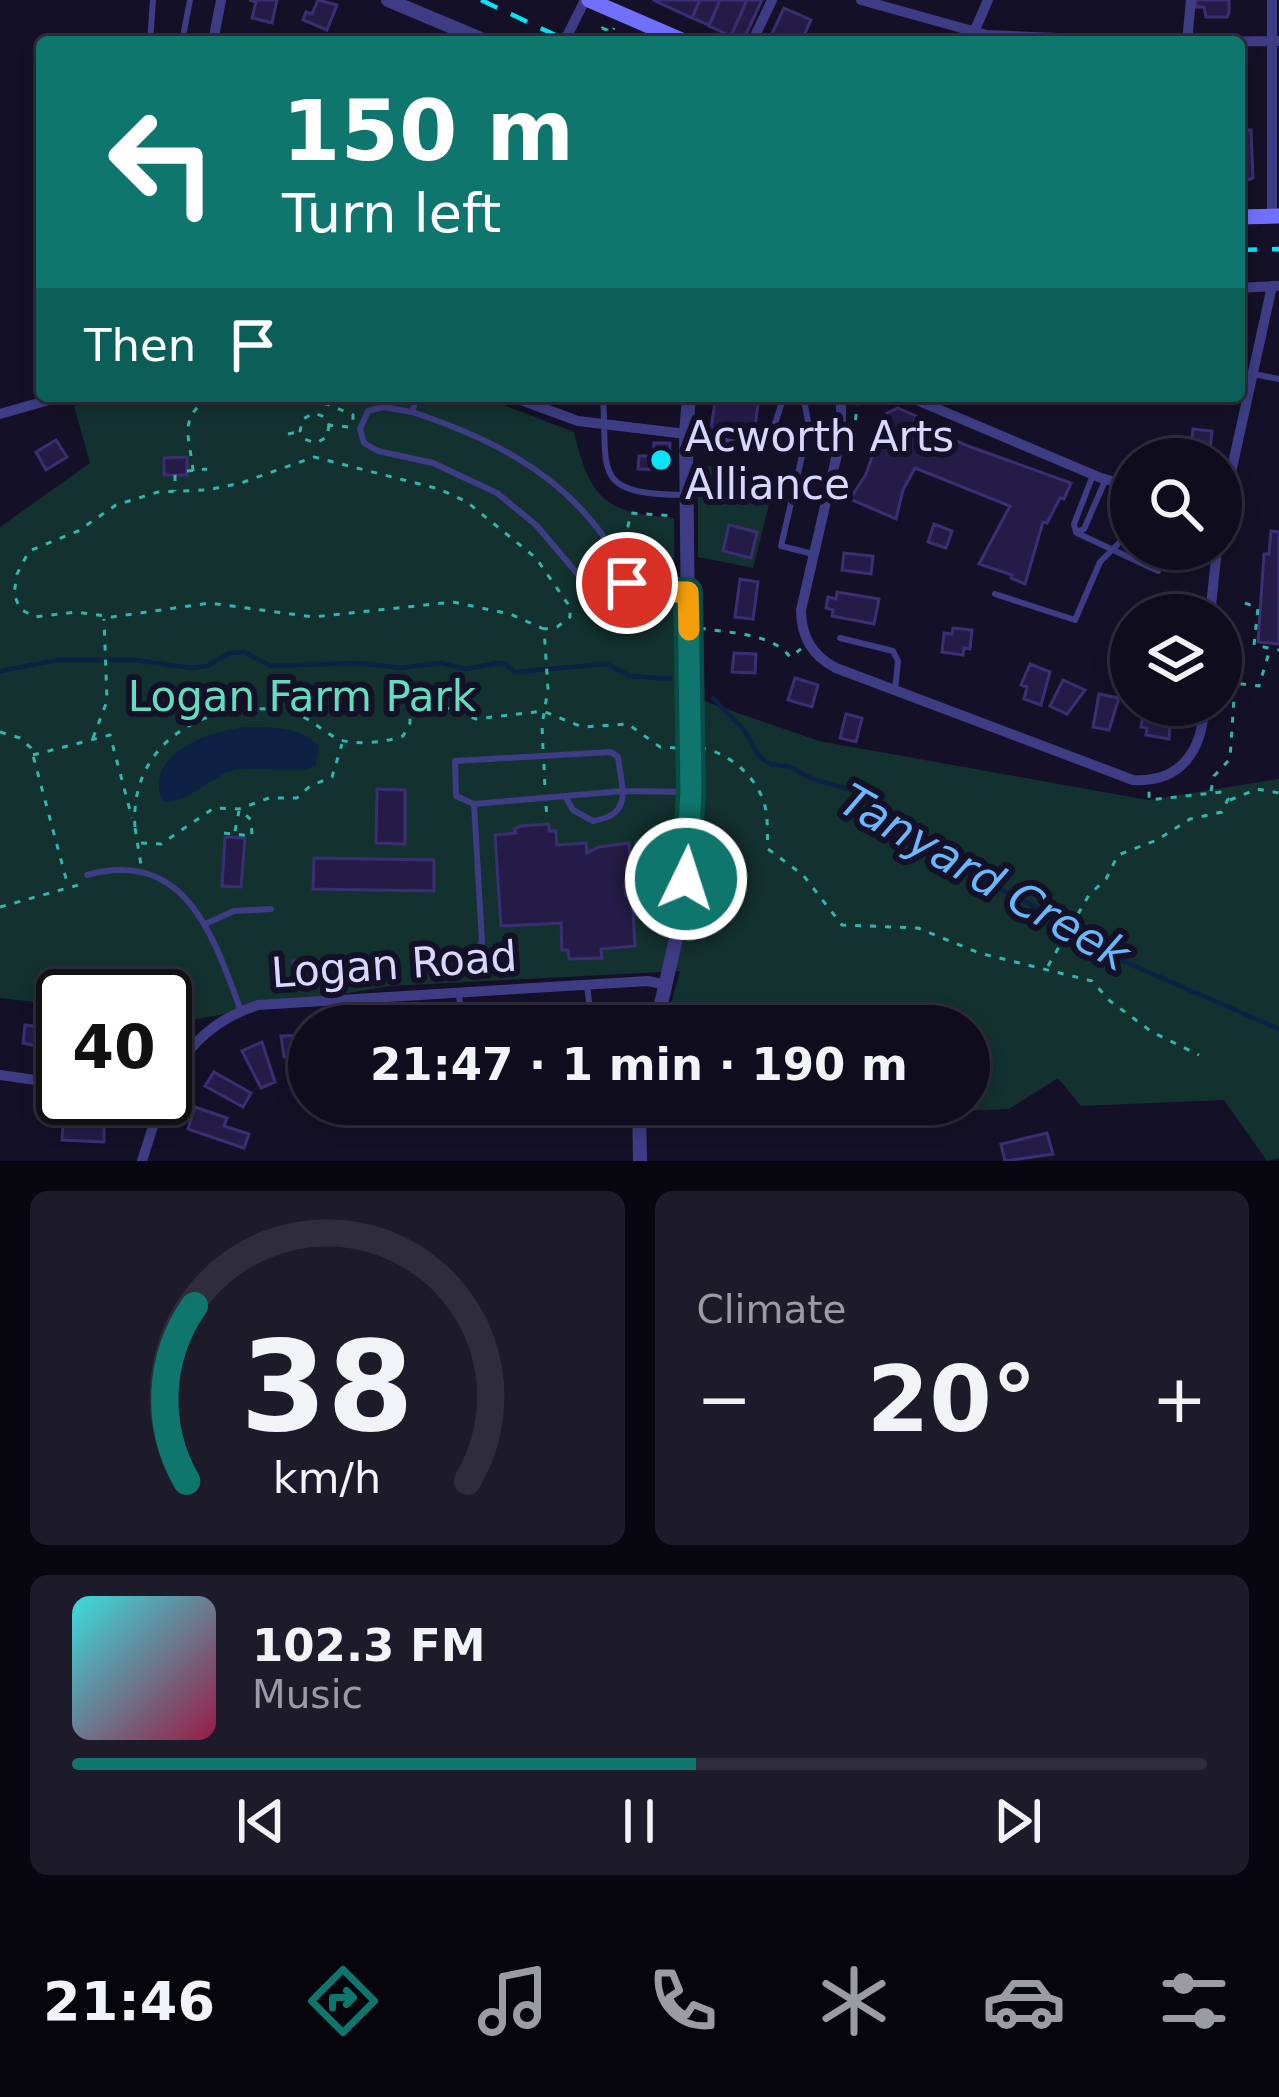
<!DOCTYPE html>
<html lang="en">
<head>
<meta charset="utf-8">
<style>
  body { margin:0; font-family:"DejaVu Sans",sans-serif; background:#1d1a2a; color:#f1f3f6; height:100vh; display:flex; flex-direction:column; font-size:45px; white-space:nowrap }
  * { box-sizing:border-box; margin:0 }
  p { font-size:39px; color:#9b9ba4 }
  .icon { flex:none; width:66px; height:66px; fill:none; stroke:currentColor; stroke-width:2; stroke-linecap:round; stroke-linejoin:round }
  .map { position:relative; height:1161px; overflow:hidden }
  .drawer { display:flex; flex-direction:column; gap:30px; padding:30px; background:#080710; flex:1 }
  .drawer>* { flex:none }
  .hud { position:absolute; left:36px; top:36px; width:1209px; height:366px; border-radius:12px; box-shadow:0 6px 18px #0003,0 0 0 3px #2f2c3b; background:#0f766e; color:#fff; overflow:hidden }
  .controls { position:absolute; left:1110px; top:438px; display:grid; gap:24px }
  .controls a { display:grid; place-items:center; width:132px; height:132px; border-radius:50%; background:#0f0c1d; box-shadow:0 6px 18px #0003,0 0 0 3px #2f2c3b; font-size:60px }
  .speed { position:absolute; left:36px; top:969px; display:flex; gap:24px; font-size:60px; font-weight:700; text-align:center }
  .speed>* { display:grid; place-content:center; width:156px; height:156px; border-radius:50%; background:#0f0c1d; box-shadow:0 6px 18px #0003,0 0 0 3px #2f2c3b; line-height:1 }
  .speed .limit { border:6px solid #111; border-radius:18px; background:#fff; color:#111 }
  .pin { position:absolute; display:grid; place-items:center; width:102px; height:102px; color:#fff; margin:-51px; border:6px solid #fff; border-radius:50%; box-shadow:0 3px 12px #0007 }
  .me { position:absolute; width:132px; margin:-66px; rotate:4deg; stroke-linejoin:round; filter:drop-shadow(0 0 9px #0008) }
  .turn { display:flex; align-items:center; gap:42px; height:252px; padding:0 48px; font-size:54px }
  .turn .icon { width:156px; height:156px; stroke-width:2.5 }
  .turn b { display:block; font-size:84px; line-height:102px }
  .then { display:flex; align-items:center; height:114px; padding:0 48px; background:#0003; gap:24px; font-size:45px }
  .big { font-size:90px; font-weight:600; line-height:1.1 }
  .drawer .tile { flex:1; display:flex; flex-direction:column; justify-content:center; gap:18px; min-width:0; padding:0 42px; border-radius:18px; background:#1d1a2a }
  .drawer .dial { align-items:center; gap:0 }
  .dial svg { height:312px; overflow:visible; fill:none; stroke:#2f2c3b; stroke-width:7; stroke-linecap:round; text-anchor:middle }
  .dial text { fill:#f1f3f6; stroke:none }
  .song { display:flex; align-items:center; gap:36px }
  .cover { width:144px; height:144px; border-radius:18px; background:linear-gradient(135deg,hsl(180 70% 55%),hsl(340 70% 35%)) }
  .played { height:12px; border-radius:6px; background:linear-gradient(90deg,#0f766e 55%,#2f2c3b 55%) }
  .keys { display:flex; justify-content:space-around; direction:ltr }
  .heat { display:flex; justify-content:space-between; align-items:center; font-size:66px; direction:ltr }
  .drawer .tiles { flex:1; display:grid; gap:30px; grid-template-columns:1fr 1fr }
  .tile:last-child { grid-column:span 2 }
  .trip { position:absolute; left:288px; top:1005px; width:702px; height:120px; border-radius:60px; background:#0f0c1d; box-shadow:0 6px 18px #0003,0 0 0 3px #2f2c3b; font-weight:600; line-height:120px; text-align:center }
  .tab-bar { display:flex; height:192px; justify-content:space-around; align-items:center; background:#06050c; color:#9b9ba4 }
  .tab-bar .icon { width:84px; height:84px }
  .tab-bar .on { color:#0f766e }
  .tab-bar b { font-size:54px; color:#f1f3f6 }
  .map>svg:first-child { display:block }
</style>
</head>
<body>
<div class="map">
<svg width="1279" height="1161" viewBox="0 0 1279 1161">
  <rect width="100%" height="100%" fill="#141027"/>
  <!-- green -->
  <path fill="#13312f" d="M106 396H480L574 432C590 500 606 513 674 518L675 691 819 741 1148 800 1279 779V1158L1267 1161 1224 1100 1081 1106 1058 1078 1009 1109 875 1115 874 1104H969V1026H866L863 1004 669 1011 680 971 390 986 196 1019 165 1016V996H63V1005L0 998V527L90 463 74 406Z
    M698 464 776 477 753 568 698 557Z"/>
  <!-- water -->
  <path fill="#0c2144" d="M244 727C270 727 300 726 319 746L316 765C296 777 258 763 231 771 209 778 182 807 162 801 144 753 209 732 244 727Z"/>
  <g fill="none" stroke-linecap="round" stroke-linejoin="round">
    <!-- stream -->
    <path stroke="#0c2144" stroke-width="4.5" d="M0 671 58 660H135L192 668 207 666 230 653 244 652 271 666 358 663 401 668 441 663 466 669 497 663 506 664 514 672 606 664 630 676 670 679
      M713 698 744 730 759 756 770 764 790 767 812 779 849 789 866 798 953 864 1045 912 1068 937 1279 1029"/>
  </g>
  <!-- building -->
  <path fill="#241c47" stroke="#3b2f73" stroke-width="3" d="M249 0H277L272 23 252 18 256 2Z
    M318 0 337 5 327 30 303 20 306 12 312 14Z
    M653 0H700L692 18Z
    M700 0H720L709 25 692 18Z
    M720 0H747L731 36 709 26Z
    M747 0H762L743 41 731 36Z
    M1196 0H1229V13L1227 17H1206L1204 7H1196Z
    M784 8 811 20 801 42H768Z
    M1239 130H1251L1253 178 1245 181H1239Z
    M716 396H759L754 435 711 428Z
    M898 408 916 416 914 421 968 446 1071 483 1064 499 1060 498 1047 523 1043 522 1025 584 1011 578 1012 575 979 564 1010 506 915 468 903 490 896 519 850 499 866 474 887 413Z
    M1193 429 1212 431 1209 459H1190Z
    M56 440 67 457 46 470 36 452Z
    M654 443H670L669 470 638 469 639 456H653Z
    M187 457V475H164V458Z
    M934 524 952 531 946 548 928 542Z
    M729 525 757 532 751 558 723 551Z
    M1271 531 1279 532V644L1258 642 1264 554H1269Z
    M844 553 873 556 871 574 842 570Z
    M740 579 758 582 753 619 735 617Z
    M837 592 879 599 874 624 832 616 833 610 826 608 828 597 836 599Z
    M953 628 972 630 970 649 964 648 963 655 942 652 944 633 952 634Z
    M734 653 756 654 755 673 732 672Z
    M1030 664 1050 672 1041 705 1024 699 1027 687 1021 685Z
    M795 678 818 685 812 707 788 700Z
    M1063 680 1085 690 1067 714 1050 706Z
    M1099 694 1119 698 1109 730 1093 727Z
    M1145 705 1171 709 1169 739 1146 735 1147 728 1141 727Z
    M846 714 862 718 856 742 840 738Z
    M377 789 405 790V844L376 843Z
    M549 824V831H556L557 845 586 843 587 853 599 847 629 843 632 883 625 886 626 895 632 894 635 946 601 949 602 958 569 959 568 950H562L561 923 501 926 495 835 516 833 514 829 521 826Z
    M225 837 245 838 241 887 222 886Z
    M314 858 434 860V891L313 889Z
    M293 961H325L326 983 294 984Z
    M561 1009 562 1026H485L483 1015Z
    M25 1025 58 1029 55 1050 23 1043Z
    M309 1035V1056L284 1057 281 1036Z
    M262 1042 275 1082 261 1088 242 1051Z
    M214 1072 251 1093 243 1107 205 1086Z
    M195 1107 227 1118 224 1126 249 1134 244 1148 188 1129Z
    M63 1123 104 1124V1142L62 1140Z
    M1047 1133 1053 1154 1005 1161 1001 1144Z"/>
  <g fill="none" stroke-linecap="round" stroke-linejoin="round">
    <!-- path -->
    <path stroke="#32b6ac" stroke-width="3" stroke-dasharray="6 9" stroke-linecap="butt" d="M596 42 602 28 607 30 603 37 610 38 614 28
      M309 402 327 404 353 415V420
      M329 425 327 437 316 443 304 439 300 431 303 419 314 413 325 417 329 425 349 427
      M288 434 298 432
      M854 435 858 396
      M187 471 207 469
      M193 471C191 443 178 420 204 402L202 396
      M175 475V491
      M617 538 628 526 631 513 676 516
      M1245 603 1258 608 1254 645 1279 650
      M700 628C727 633 773 633 790 657L801 649
      M1221 678 1234 682
      M0 732 20 738 31 748 68 886
      M93 738 107 701 104 619
      M700 748C730 752 761 780 766 811 768 823 767 836 768 849L803 875 842 925 918 928 979 953 1092 981 1110 1001 1152 1032 1199 1055
      M543 749 542 725 548 689 544 629 510 614 453 602 313 617 210 603 112 617 76 612 35 617 20 609 14 594 17 574 29 551 78 531 116 505 158 492 207 490 241 483 314 457 439 489 467 502 536 558 570 607V617L557 627 544 629
      M33 755 110 735 132 818
      M544 764 545 791
      M1211 791 1214 776 1230 759 1235 683 1259 686 1270 649
      M1230 800 1257 789 1279 793
      M546 806 547 817
      M135 827C129 740 211 696 289 712 309 716 320 730 338 739 355 746 387 742 403 736L410 723V700L420 698 476 719 543 711 582 727 628 724 660 747 678 748
      M135 828 141 865
      M235 831 239 811
      M224 833 252 836 251 820 241 810
      M141 843 161 844 214 808 239 809 269 798H297L310 786 332 777 342 744
      M0 907 82 884
      M1048 966 1089 895 1106 879 1118 855 1157 840 1190 819 1222 812 1228 799 1222 792 1149 800V790"/>
    <!-- service -->
    <path stroke="#3e3c84" stroke-width="6" d="M150 42 153 0
      M182 42 190 0
      M1253 374 1279 379
      M417 396 412 412 383 407 368 411 360 429 364 443 378 451 433 463 497 493 536 525 592 591 685 592
      M603 396C608 471 590 494 683 495
      M803 396 809 426 781 546 813 554
      M412 412C485 436 554 469 601 533 615 552 626 567 627 592
      M690 435 767 448 784 396
      M1093 475 1074 524 1076 532 1084 529 1105 481
      M1077 533 1158 571 1173 549
      M995 594 1075 620 1100 562 1131 531
      M840 638 893 651 898 661 895 691
      M474 804 623 791C623 811 612 818 593 821L573 810 565 796
      M87 875C186 848 213 935 241 1011
      M205 924 234 911 271 909
      M472 957 482 942 474 804 456 796 455 761 611 752 618 757 623 791 687 792
      M587 985 592 1026
      M459 994 462 1026"/>
    <!-- minor -->
    <path stroke="#3e3c84" stroke-width="10" d="M861 0 987 35 1155 42
      M1272 0V216
      M974 32 988 0
      M213 42 221 0
      M564 42 585 0
      M752 42 772 0
      M1187 42 1191 0
      M1205 42 1279 41
      M1239 288 1278 286
      M510 396 578 421 686 434
      M841 396V437L801 610C801 637 812 656 836 668L1133 780C1181 783 1203 750 1204 705
      M907 396 1101 478 1131 486
      M0 414 63 396
      M1221 518 1272 286
      M1210 615 1217 549
      M0 1075 63 1084
      M165 1091C183 1048 214 1019 258 1005L648 981 666 985
      M142 1161 162 1098"/>
    <!-- tertiary -->
    <path stroke="#3e3c84" stroke-width="14" d="M388 0 488 42
      M656 1026 680 921 690 832 686 434 689 396
      M639 1104 640 1161"/>
    <!-- secondary -->
    <path stroke="#7170fc" stroke-width="15" d="M589 0 686 42
      M1239 217 1279 216"/>
    <!-- rail -->
    <path stroke="#07e5f9" stroke-width="4.5" stroke-dasharray="18 15" stroke-linecap="butt" d="M481 0 570 42
      M1239 250 1279 249"/>
  </g>
  <g fill="none" stroke-linecap="round" stroke-linejoin="round">
    <!-- route casing -->
    <g stroke="#0a4d48" stroke-width="30">
      <path id="route" d="M627 583V592H688L691 791 686 879"/>
    </g>
    <!-- route -->
    <use href="#route" stroke="#0f766e" stroke-width="21"/>
    <!-- slow -->
    <path stroke="#f59e0b" stroke-width="21" d="M655 592H688L689 630"/>
  </g>
  <!-- markers -->
  <circle fill="#07e5f9" stroke="#141027" stroke-width="4.5" cx="661" cy="460" r="12"/>
  <g text-anchor="middle" stroke-width="12" stroke-linejoin="round" paint-order="stroke">
    <!-- poi labels -->
    <g font-size="42" fill="#dad7fe" stroke="#141027" text-anchor="start">
      <text x="685" y="451">Acworth Arts<tspan x="685" dy="48">Alliance</tspan></text>
    </g>
    <!-- park labels -->
    <g font-size="42" fill="#63ddbd" stroke="#141027">
      <text x="302" y="711">Logan Farm Park</text>
    </g>
    <!-- street labels -->
    <g font-size="42" fill="#dad7fe" stroke="#141027">
      <text transform="translate(394 964) rotate(-4)" y="15">Logan Road</text>
    </g>
    <!-- water labels -->
    <g font-size="45" font-style="italic" fill="#67b9fc" stroke="#141027">
      <text transform="translate(985 877) rotate(30)" y="16">Tanyard Creek</text>
    </g>
  </g>
</svg>
<div class="controls">
<a><svg class="icon" aria-label="search" viewBox="0 0 24 24"><circle cx="10" cy="10" r="6"/><path d="M15 15l6 6"/></svg></a>
<a><svg class="icon" aria-label="layers" viewBox="0 0 24 24"><path d="M12 4l9 5-9 5-9-5zM3 14l9 5 9-5"/></svg></a>
</div>
<div class="speed"><div class="limit">40</div></div>
<div class="pin" style="left:627px;top:583px;background:#d93025"><svg class="icon" aria-label="arrive" viewBox="0 0 24 24"><path d="M6 21V4h12l-3 4 3 4H6"/></svg></div>
<svg class="me" style="left:686px;top:879px" viewBox="-20 -20 40 40"><circle r="17" fill="#0f766e" stroke="#fff" stroke-width="3"/><path d="M0-11L8 9 0 5-8 9z" fill="#fff"/></svg>
<div class="trip">21:47 · 1 min · 190 m</div>
<div class="hud">
<div class="turn"><svg class="icon" aria-label="left" viewBox="0 0 24 24"><path d="M17 20v-9H6M10 6l-5 5 5 5"/></svg><div><b>150 m</b>Turn left</div></div>
<div class="then">Then<svg class="icon" aria-label="arrive" viewBox="0 0 24 24"><path d="M6 21V4h12l-3 4 3 4H6"/></svg></div>
</div>
</div>
<section class="drawer">
<div class="tiles">
<div class="tile dial"><svg viewBox="0 0 100 80">
<path d="M14 69A42 42 0 1 1 86 69"/>
<path d="M14 69A42 42 0 0 1 16 24" stroke="#0f766e"/>
<text x="50" y="56" font-size="32" font-weight="700">38</text>
<text x="50" y="72" font-size="11">km/h</text>
</svg></div>
<div class="tile"><p>Climate</p>
<div class="heat"><a>−</a><b class="big">20°</b><a>+</a></div>
</div>
<div class="tile">
<div class="song"><i class="cover"></i><div><b>102.3 FM</b><p>Music</p></div></div>
<div class="played"></div>
<div class="keys"><svg class="icon" aria-label="previous" viewBox="0 0 24 24"><path d="M18 5L8 12l10 7zM5 5v14"/></svg><svg class="icon" aria-label="pause" viewBox="0 0 24 24"><path d="M8 5v14M16 5v14"/></svg><svg class="icon" aria-label="next" viewBox="0 0 24 24"><path d="M6 5l10 7-10 7zM19 5v14"/></svg></div>
</div>
</div>
</section>
<nav class="tab-bar">
<b>21:46</b>
<svg class="icon on" aria-label="directions" viewBox="0 0 24 24"><path d="M12 3l9 9-9 9-9-9zM9 14v-3h6M13 9l2 2-2 2"/></svg>
<svg class="icon" aria-label="music" viewBox="0 0 24 24"><path d="M9 18V5l10-2v13"/><circle cx="6" cy="18" r="3"/><circle cx="16" cy="16" r="3"/></svg>
<svg class="icon" aria-label="phone" viewBox="0 0 24 24"><path d="M5 4h4l2 5-3 2q2 4 5 5l2-3 5 2v4C11 20 4 13 5 4z"/></svg>
<svg class="icon" aria-label="climate" viewBox="0 0 24 24"><path d="M12 3v18M4 7l16 10M4 17L20 7"/></svg>
<svg class="icon" aria-label="car" viewBox="0 0 24 24"><path d="M5 17H2v-5l4-1 3-4h7l3 4 3 1v5h-3M9 17h6M6 11h13"/><circle cx="7" cy="17" r="2"/><circle cx="17" cy="17" r="2"/></svg>
<svg class="icon" aria-label="filters" viewBox="0 0 24 24"><path d="M4 7h16M4 17h16"/><circle cx="9" cy="7" r="2"/><circle cx="15" cy="17" r="2"/></svg>
</nav>
</body>
</html>
